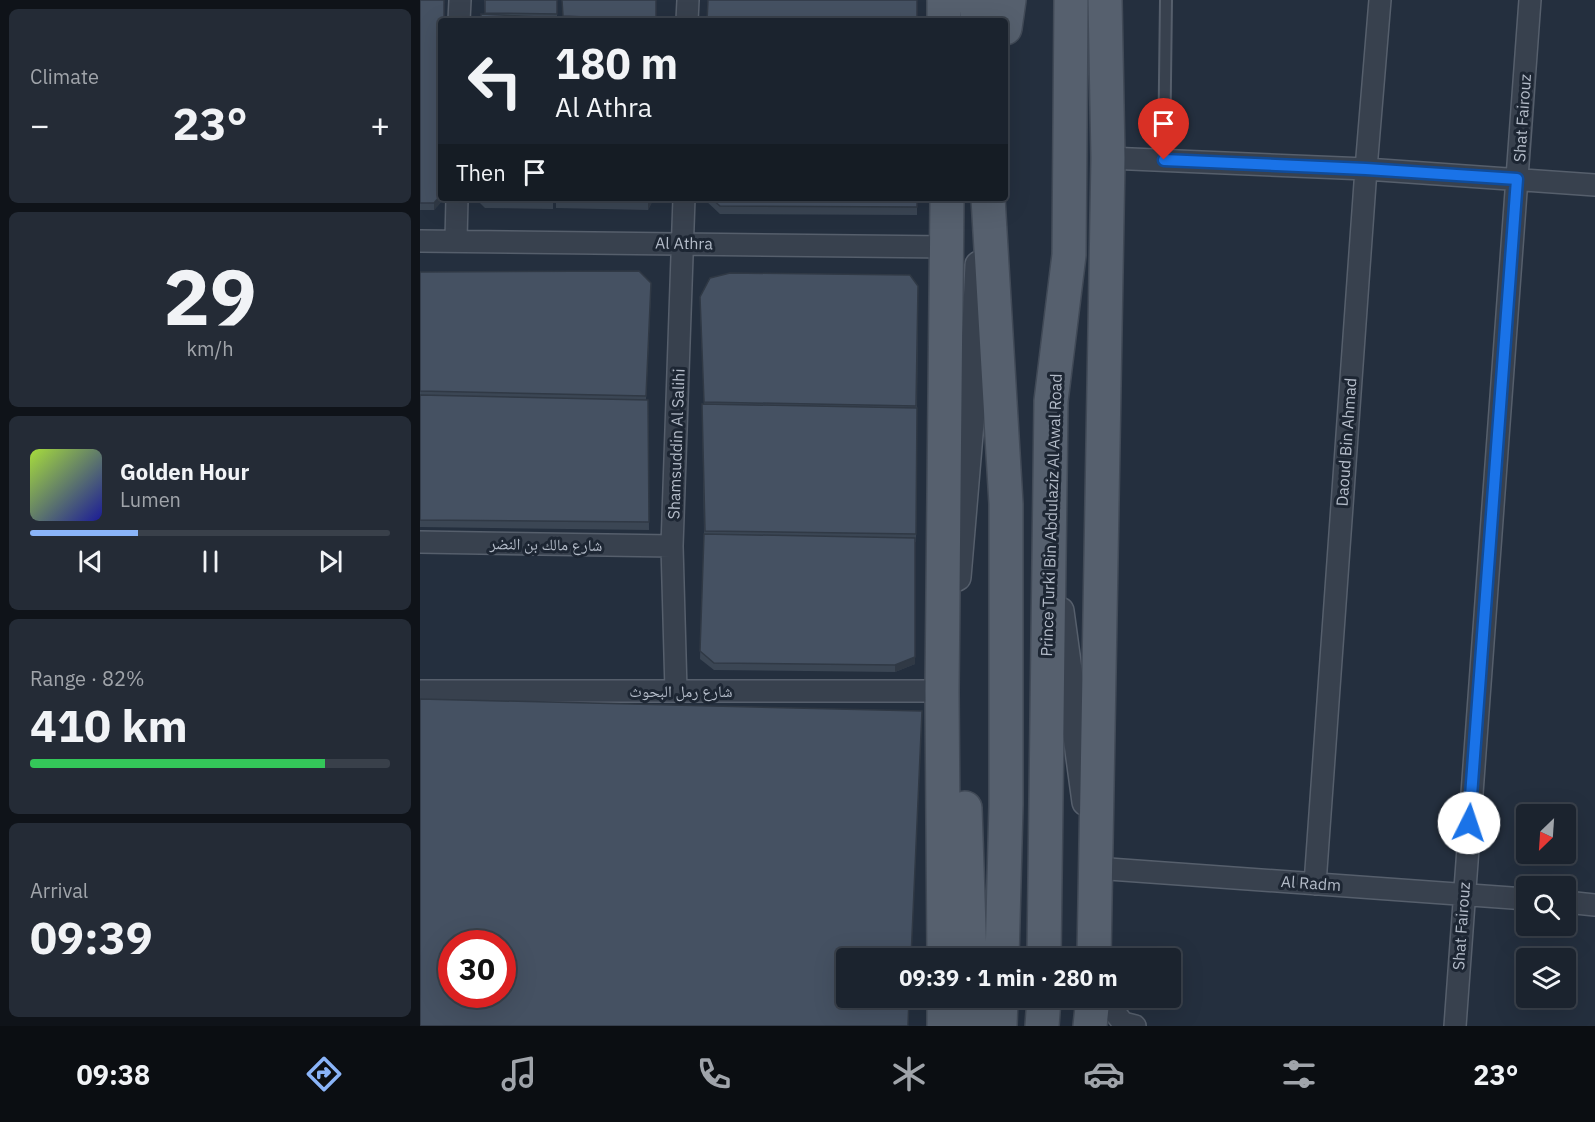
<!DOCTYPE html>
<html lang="en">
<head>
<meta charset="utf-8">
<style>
  body { margin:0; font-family:"IBM Plex Sans","Noto Naskh Arabic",sans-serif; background:#242b36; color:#f1f3f6; height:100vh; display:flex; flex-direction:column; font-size:22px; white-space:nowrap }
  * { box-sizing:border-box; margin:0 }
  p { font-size:20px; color:#a0a4aa }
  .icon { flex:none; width:33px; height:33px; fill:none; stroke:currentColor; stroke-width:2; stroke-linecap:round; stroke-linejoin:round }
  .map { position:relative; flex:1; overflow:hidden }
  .drawer { display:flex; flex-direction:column; gap:9px; padding:9px; background:#0f1319; width:420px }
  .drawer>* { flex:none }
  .top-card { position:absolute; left:18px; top:18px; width:570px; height:183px; border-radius:6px; box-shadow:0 6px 24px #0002,0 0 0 2px #39404a; background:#1b232e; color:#f1f3f6; overflow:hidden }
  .needle { width:39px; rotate:205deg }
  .buttons { position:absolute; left:1096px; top:804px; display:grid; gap:12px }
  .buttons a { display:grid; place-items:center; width:60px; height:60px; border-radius:6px; background:#1b232e; box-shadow:0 6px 24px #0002,0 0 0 2px #39404a; font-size:30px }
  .speed { position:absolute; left:18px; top:930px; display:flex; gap:12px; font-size:30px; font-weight:700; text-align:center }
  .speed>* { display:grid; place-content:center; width:78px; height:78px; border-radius:50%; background:#1b232e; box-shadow:0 6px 24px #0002,0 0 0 2px #39404a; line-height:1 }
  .speed .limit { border:9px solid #d22; background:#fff; color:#111 }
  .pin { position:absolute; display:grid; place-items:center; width:51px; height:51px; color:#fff; margin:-62px -26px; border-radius:50% 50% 50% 0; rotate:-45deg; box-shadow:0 0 6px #0007 }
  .pin .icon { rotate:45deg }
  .me { position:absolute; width:66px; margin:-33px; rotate:4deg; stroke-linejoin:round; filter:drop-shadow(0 0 4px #0008) }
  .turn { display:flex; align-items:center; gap:21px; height:126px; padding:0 18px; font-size:27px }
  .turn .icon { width:78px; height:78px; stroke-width:2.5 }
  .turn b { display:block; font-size:42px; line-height:51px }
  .then { display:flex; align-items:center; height:57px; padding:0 18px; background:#0003; gap:12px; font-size:22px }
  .big { font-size:45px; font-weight:800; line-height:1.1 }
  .drawer .tile { flex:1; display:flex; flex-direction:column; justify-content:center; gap:9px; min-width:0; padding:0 21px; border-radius:9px; background:#242b36 }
  .drawer .dial { align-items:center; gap:0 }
  .dial b { font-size:78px; line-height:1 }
  .song { display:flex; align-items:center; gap:18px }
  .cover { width:72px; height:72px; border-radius:9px; background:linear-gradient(135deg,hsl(80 70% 55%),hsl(240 70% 35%)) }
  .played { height:6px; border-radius:3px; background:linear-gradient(90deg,#8ab4f8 30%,#39404a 30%) }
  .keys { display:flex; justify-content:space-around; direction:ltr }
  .heat { display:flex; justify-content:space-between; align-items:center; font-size:33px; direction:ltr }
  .charge { height:9px; border-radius:4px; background:linear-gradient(90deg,#34c759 82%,#39404a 0) }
  .trip { position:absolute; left:416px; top:948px; width:345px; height:60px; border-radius:6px; background:#1b232e; box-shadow:0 6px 24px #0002,0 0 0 2px #39404a; font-weight:800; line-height:60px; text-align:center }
  .menu { display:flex; height:96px; justify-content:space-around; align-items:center; background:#0b0e12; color:#a0a4aa }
  .menu .icon { width:42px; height:42px }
  .menu .active { color:#8ab4f8 }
  .menu b { font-size:27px; color:#f1f3f6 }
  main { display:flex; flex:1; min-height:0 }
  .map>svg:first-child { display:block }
</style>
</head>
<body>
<main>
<section class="drawer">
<div class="tile"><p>Climate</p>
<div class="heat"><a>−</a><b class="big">23°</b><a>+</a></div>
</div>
<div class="tile dial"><b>29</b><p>km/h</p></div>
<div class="tile">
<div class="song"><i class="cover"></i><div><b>Golden Hour</b><p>Lumen</p></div></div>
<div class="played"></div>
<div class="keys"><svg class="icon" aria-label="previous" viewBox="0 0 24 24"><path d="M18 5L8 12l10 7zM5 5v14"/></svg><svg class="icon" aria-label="pause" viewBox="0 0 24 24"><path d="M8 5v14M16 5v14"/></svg><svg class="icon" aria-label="next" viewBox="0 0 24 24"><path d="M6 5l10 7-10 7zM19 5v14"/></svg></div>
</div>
<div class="tile"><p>Range · 82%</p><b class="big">410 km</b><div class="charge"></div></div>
<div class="tile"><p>Arrival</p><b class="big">09:39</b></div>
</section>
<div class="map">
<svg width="1175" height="1026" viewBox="0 0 1175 1026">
  <rect width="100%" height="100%" fill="#242f3e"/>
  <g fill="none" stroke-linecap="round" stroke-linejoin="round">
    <!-- service casing -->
    <g stroke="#565f6c" stroke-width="14">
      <path id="service" d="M744 160 746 0"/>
    </g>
    <!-- minor casing -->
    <g stroke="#565f6c" stroke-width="24">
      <path id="minor" d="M39 21 40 0
        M267 21 268 0
        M688 158 946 169 1175 185
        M0 241 528 247
        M36 241 37 198
        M0 542 252 546
        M0 691H522
        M256 691 252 546 264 198
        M675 868 1107 899
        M895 884 946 169 960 0
        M1146 902 1175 905
        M684 998 703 1023 715 1026
        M1035 1026 1110 0"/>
    </g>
    <!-- tertiary casing -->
    <g stroke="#565f6c" stroke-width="30">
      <path id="tertiary" d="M537 577 553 387 559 265
        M640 611 666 802"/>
    </g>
    <!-- primary casing -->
    <g stroke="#414a57" stroke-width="36">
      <path id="primary" d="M524 0V21
        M556 0 558 21
        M585 28 589 0
        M568 198 586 504V805L582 958
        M545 808 550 958
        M524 958 522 691 527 198
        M624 958 631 401 649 255 651 0
        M674 958 688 158 685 0
        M524 998V1026
        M551 998 552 1026
        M580 1026 581 998
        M622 1026 624 998
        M670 1026 673 998"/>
    </g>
    <!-- service -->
    <use href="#service" stroke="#38414e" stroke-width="10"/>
    <!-- minor -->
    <use href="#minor" stroke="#38414e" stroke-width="21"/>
    <!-- tertiary -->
    <use href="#tertiary" stroke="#38414e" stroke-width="27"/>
    <!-- primary -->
    <use href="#primary" stroke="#56606e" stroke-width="33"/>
  </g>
  <!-- wall -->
  <path fill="#3b4654" d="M0 0 21 198H23V200L14 210H0Z
    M64 0H137V18L65 14Z
    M142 0H236V21H141L143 18Z
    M58 198H133V209L65 208 58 201Z
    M136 198 232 202 228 210 136 208Z
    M285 198H497V215L300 214 285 200Z
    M0 272 231 291 226 400H228L229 530 0 527Z
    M498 286 496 542H495V664L475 672 294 670 280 659 284 534 282 404H284L280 304Z"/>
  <!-- shaded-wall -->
  <path fill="#303945" d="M21 195V198H23V200L14 210V203Z
    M230 198H232V202L228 210V202Z
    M495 657V664L475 672V665Z"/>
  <!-- building -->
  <path fill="#455162" stroke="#303945" stroke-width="1.5" fill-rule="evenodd" d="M0 0H24V21H21V195L14 203H0Z
    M65 0H137V14L65 13Z
    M142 0H236V20L143 16Z
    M288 0H497V21H287Z
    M61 14 139 18V21H61Z
    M141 18 205 21H141Z
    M63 198H133V201L65 200Z
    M136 198H230L228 202 136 201Z
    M291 198H497V207L300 206Z
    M219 271 231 283 226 396 0 391V272Z
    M310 273 490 275 498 286 496 406 284 402 280 297 290 278Z
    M0 395 228 400 229 522 0 520Z
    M282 404 497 408 496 534 285 531Z
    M284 534 495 538V657L475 665 294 663 280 651Z
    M0 699 502 711 491 958H426V998H489L488 1026H0ZM32 944H82V994H32Z"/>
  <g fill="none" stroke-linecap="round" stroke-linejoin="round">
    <!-- route casing -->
    <g stroke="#114b97" stroke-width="15">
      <path id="route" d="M744 160 946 169 1097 179 1049 823"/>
    </g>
    <!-- route -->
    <use href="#route" stroke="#1a73e8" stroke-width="10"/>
  </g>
  <g text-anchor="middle" stroke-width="6" stroke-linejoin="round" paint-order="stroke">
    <!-- street labels -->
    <g font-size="16" fill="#b4bcc9" stroke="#1d2633">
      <text transform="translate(1102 118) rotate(-86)" y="6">Shat Fairouz</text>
      <text transform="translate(264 243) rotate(1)" y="6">Al Athra</text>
      <text transform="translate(926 442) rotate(-86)" y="6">Daoud Bin Ahmad</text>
      <text transform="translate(256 444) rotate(-88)" y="6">Shamsuddin Al Salihi</text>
      <text transform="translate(631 515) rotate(-88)" y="6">Prince Turki Bin Abdulaziz Al Awal Road</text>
      <text transform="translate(126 544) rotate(1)" y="6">شارع مالك بن النضر</text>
      <text x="261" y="697">شارع رمل البحوث</text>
      <text transform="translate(891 883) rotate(4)" y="6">Al Radm</text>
      <text transform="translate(1041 926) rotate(-86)" y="6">Shat Fairouz</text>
    </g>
  </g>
</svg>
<div class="buttons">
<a><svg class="needle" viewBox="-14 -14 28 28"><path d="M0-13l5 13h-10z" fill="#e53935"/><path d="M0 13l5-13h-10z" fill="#a0a4aa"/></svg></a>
<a><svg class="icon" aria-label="search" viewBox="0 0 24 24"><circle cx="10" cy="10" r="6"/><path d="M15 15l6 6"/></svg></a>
<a><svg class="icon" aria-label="layers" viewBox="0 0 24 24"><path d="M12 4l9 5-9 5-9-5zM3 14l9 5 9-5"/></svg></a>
</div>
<div class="speed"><div class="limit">30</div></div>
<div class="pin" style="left:744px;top:160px;background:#d93025"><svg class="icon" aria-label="arrive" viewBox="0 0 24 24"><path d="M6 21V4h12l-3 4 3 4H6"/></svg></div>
<svg class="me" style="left:1049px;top:823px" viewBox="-20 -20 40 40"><circle r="19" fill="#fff"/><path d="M0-13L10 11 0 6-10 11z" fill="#1a73e8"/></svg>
<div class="trip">09:39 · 1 min · 280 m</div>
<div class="top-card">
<div class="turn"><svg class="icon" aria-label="left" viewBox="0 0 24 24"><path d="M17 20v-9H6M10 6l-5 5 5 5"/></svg><div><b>180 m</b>Al Athra</div></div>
<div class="then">Then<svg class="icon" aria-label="arrive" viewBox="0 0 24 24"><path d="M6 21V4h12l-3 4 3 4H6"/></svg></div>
</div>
</div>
</main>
<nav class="menu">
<b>09:38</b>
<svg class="icon active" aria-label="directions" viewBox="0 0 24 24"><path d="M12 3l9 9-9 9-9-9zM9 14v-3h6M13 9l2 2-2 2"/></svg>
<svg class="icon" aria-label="music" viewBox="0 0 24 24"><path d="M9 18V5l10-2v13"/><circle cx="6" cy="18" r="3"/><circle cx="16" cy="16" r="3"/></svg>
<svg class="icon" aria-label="phone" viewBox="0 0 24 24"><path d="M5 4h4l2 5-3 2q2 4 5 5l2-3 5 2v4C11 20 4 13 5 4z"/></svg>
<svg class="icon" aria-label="climate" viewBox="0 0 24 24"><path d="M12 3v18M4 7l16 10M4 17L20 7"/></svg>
<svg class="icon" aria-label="car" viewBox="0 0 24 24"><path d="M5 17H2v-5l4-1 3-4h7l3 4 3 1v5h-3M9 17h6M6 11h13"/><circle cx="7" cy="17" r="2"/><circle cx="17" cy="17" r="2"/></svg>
<svg class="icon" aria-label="filters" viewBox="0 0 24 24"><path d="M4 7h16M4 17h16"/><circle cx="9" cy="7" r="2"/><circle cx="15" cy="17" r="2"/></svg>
<b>23°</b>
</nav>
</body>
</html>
